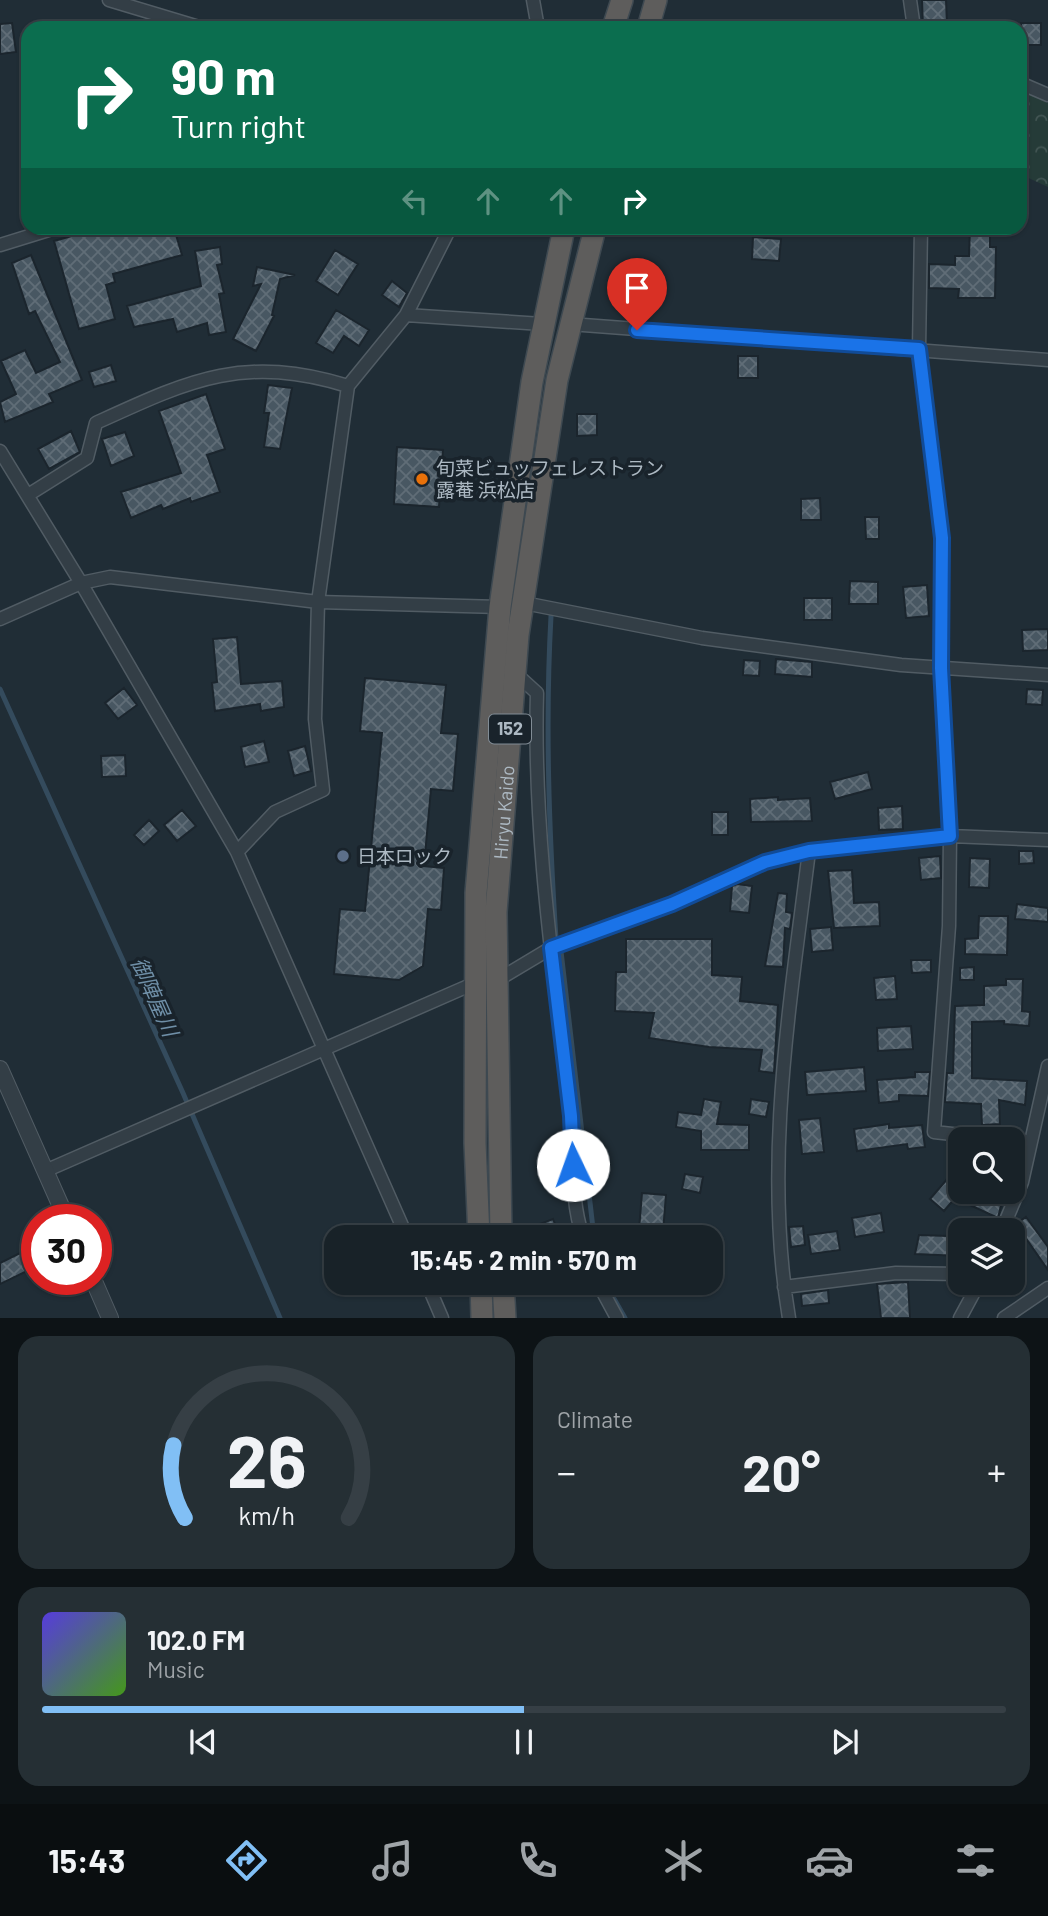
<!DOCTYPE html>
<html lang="en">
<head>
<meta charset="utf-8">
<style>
  body { margin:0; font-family:Barlow,"Noto Sans JP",sans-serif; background:#252f34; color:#f1f3f6; height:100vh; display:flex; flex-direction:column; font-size:26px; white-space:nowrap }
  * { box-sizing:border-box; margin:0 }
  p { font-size:23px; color:#9fa4a8 }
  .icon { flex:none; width:38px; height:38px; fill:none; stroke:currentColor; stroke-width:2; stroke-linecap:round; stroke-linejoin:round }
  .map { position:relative; height:1318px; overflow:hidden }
  .drawer { display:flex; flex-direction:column; gap:18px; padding:18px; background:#0d1316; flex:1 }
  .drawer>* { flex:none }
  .hud { position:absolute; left:21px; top:21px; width:1006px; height:214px; border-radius:21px; box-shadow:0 2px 5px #0004,0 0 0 2px #363f45; background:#0b6e4f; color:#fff; overflow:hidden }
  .tools { position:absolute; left:948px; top:1127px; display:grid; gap:14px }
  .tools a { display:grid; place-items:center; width:77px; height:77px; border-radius:14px; background:#182228; box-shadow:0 2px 5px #0004,0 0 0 2px #363f45; font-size:35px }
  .speed { position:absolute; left:21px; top:1204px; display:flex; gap:14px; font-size:35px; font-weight:700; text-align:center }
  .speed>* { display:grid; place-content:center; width:91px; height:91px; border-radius:50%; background:#182228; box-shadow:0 2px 5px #0004,0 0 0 2px #363f45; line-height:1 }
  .speed .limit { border:10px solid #d22; background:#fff; color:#111 }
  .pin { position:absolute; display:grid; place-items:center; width:60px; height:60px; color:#fff; margin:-72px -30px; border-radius:50% 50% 50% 0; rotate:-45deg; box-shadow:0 0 7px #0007 }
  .pin .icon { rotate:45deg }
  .me { position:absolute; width:77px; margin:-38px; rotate:357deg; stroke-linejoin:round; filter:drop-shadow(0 0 5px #0008) }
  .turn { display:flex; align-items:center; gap:24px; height:147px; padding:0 35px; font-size:32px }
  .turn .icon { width:91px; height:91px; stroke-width:2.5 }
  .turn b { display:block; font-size:49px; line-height:60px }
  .lanes { display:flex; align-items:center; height:66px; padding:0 35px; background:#0003; justify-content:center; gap:35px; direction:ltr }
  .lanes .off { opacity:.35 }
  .big { font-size:52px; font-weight:700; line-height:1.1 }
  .drawer .card { flex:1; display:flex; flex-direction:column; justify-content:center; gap:10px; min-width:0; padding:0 24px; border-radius:21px; background:#252f34 }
  .drawer .dial { align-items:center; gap:0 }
  .dial svg { height:182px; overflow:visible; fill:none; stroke:#363f45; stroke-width:7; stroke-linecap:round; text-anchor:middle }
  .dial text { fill:#f1f3f6; stroke:none }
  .song { display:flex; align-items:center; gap:21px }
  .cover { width:84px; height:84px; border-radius:10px; background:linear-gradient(135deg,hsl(250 70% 55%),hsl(100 70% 35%)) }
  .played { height:7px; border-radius:4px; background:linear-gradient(90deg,#81bff5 50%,#363f45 50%) }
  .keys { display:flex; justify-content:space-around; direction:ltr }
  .heat { display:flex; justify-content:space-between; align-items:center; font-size:38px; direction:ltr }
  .drawer .tiles { flex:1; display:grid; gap:18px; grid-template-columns:1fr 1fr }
  .card:last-child { grid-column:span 2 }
  .trip { position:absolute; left:324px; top:1225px; width:399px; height:70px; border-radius:21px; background:#182228; box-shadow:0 2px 5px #0004,0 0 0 2px #363f45; font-weight:700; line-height:70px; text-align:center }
  .menu { display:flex; height:112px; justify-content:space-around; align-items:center; background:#0a0e10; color:#9fa4a8 }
  .menu .icon { width:49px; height:49px }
  .menu .selected { color:#81bff5 }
  .menu b { font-size:32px; color:#f1f3f6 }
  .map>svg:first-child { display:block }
</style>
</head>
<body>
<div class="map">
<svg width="1048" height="1318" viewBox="0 0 1048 1318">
  <defs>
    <pattern id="forest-crowns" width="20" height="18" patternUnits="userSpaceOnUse" patternTransform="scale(1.75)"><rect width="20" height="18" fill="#253b38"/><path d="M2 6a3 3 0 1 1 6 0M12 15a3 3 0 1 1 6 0" fill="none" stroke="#425553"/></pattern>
    <pattern id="building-cross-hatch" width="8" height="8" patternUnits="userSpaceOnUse" patternTransform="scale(1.75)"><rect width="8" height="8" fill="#485762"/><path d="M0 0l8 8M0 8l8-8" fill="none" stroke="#606d77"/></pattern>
  </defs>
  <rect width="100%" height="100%" fill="#202d36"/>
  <!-- forest -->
  <path fill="url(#forest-crowns)" d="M1020 90 1048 103V187L1020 174Z"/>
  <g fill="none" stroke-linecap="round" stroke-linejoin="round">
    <!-- stream -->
    <path stroke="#344b5d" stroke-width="5" d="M551 616C545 724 549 830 556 939
      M0 689 183 1093 280 1318
      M561 951 594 1237
      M605 1283 625 1318"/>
  </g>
  <!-- building -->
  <path fill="url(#building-cross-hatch)" stroke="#1b252d" stroke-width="2" d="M922 0H946L947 24 923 28Z
    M12 23 16 52 0 54V24Z
    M1021 23H1041V45H1021Z
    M100 228H174L182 255 113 274 115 282 106 285 115 319 79 329 54 241Z
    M970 228H990V247H996L995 298H958L959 289 929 288V264L955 265V256H969Z
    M753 237 781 239 779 261 752 259Z
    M220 247 222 264 217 265 224 293 219 294 226 332 209 335 207 323 177 332 173 319 134 327 127 306 201 286 195 251Z
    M335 250 358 264 338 295 316 281Z
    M31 255 82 380 49 394 53 402 5 422 0 402 16 394 1 361 25 350 36 373 60 362 35 311 29 314 12 263Z
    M257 267 295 275 280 279 272 315 274 316 256 351 233 339 261 284 253 286Z
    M392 281 407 293 399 307 382 295Z
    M336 310 369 330 359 346 344 336 333 353 316 343Z
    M738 356H758V378H738Z
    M111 365 116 381 94 387 89 372Z
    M268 385 292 388 280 449 264 447 269 413H264Z
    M206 394 225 449 207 455 220 492 191 502 190 498 163 509 161 505 131 518 121 492 181 473 159 411Z
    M577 414H597V435L577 436Z
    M71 431 80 452 49 469 38 449Z
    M125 432 134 456 111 466 102 439Z
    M397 447 443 450 439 507 394 504Z
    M820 498 821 520H801V499Z
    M865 517H879V539H866Z
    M850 581 878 582V604H849Z
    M927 585 929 616 906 618 903 587Z
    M804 598H832V620H804Z
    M1048 629V650L1023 651 1022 630Z
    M237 637 241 684 282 681 284 707 261 711 260 704 215 711 212 683 217 682 213 639Z
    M776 659 812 662V677L775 674Z
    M744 660 760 661 759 676 743 675Z
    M365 678 446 685 441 733 458 734 453 791 431 789 424 866 444 868 441 910 428 909 423 966 399 980 334 974 340 909 365 911 382 733 360 731Z
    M124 688 137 705 118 719 105 703Z
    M1027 689 1043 690 1042 705 1026 704Z
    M264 741 269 762 245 767 241 747Z
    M305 746 311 771 294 776 288 751Z
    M125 755 126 776 102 777 101 756Z
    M868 772 872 789 835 799 830 782Z
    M778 797V800L810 798 812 821 751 822 750 799Z
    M902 806 903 829 879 830 878 808Z
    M182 810 196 826 177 841 164 825Z
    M712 812H728V835H712Z
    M149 820 159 831 144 845 134 835Z
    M1019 851H1033L1034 863 1019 864Z
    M940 856 941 878 921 880 919 858Z
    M970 858 990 859 989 888 969 887Z
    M852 870 854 903 879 902 880 926 834 928 828 871Z
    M737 884 752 886 749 913 730 911 732 886Z
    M778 893 787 894 786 912 792 913 790 929 785 928 783 967 765 966Z
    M1017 904 1048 908V922L1015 919Z
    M979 916H1008L1007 955 965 954V939L978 938Z
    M831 927 833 950 812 952 810 929Z
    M626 939H712V975L742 977 740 1001 778 1005 774 1073 759 1071 762 1050 709 1047 649 1038 654 1013 615 1011 616 972H626Z
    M911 960H931V972L912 973Z
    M974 967V980H960V968Z
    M895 976 897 999 876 1000 874 978Z
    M1006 979H1023L1022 1011 1030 1012 1029 1026 1004 1024V1021L972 1022V1078L1027 1081 1025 1105 999 1100 1000 1124 982 1125 981 1104 945 1102 947 1073H953L955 1006 984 1005V986L1006 985Z
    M911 1026 913 1049 878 1051 877 1028Z
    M864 1067 866 1091 807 1095 805 1072Z
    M915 1072H930L928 1096 899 1095V1101L879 1103 877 1080 915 1077Z
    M704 1099 721 1102 717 1124 749 1125V1150H701V1131L676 1127 678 1112 701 1115Z
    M751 1099 769 1102 766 1117 749 1114Z
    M820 1118 824 1152 802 1154 799 1120Z
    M889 1124V1128L922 1125 925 1147 908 1149 907 1144 857 1151 854 1129Z
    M685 1174 703 1177 700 1193 682 1189Z
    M949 1177 961 1187V1192H993V1194L1003 1197 998 1218 955 1198 944 1211 930 1199Z
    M642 1193 666 1195 663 1232 639 1230Z
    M881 1213 884 1232 855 1237 852 1218Z
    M1026 1217 1048 1247V1270L1016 1224Z
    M553 1219 560 1237H514V1234Z
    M803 1226 805 1245 791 1247 789 1227Z
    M837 1231 840 1250 811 1254 808 1235Z
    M919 1235 948 1236V1243L961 1242V1256L915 1254Z
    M20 1253 29 1270 0 1284V1263Z
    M908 1282 910 1318H881L877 1284Z
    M828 1290 829 1303 802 1306 801 1294Z"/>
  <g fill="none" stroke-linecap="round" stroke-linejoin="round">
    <!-- minor casing -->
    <g stroke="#515c64" stroke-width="15">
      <path id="minor" d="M109 0 202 28
        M533 0 538 28
        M910 0 914 28
        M1020 83 1048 95
        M921 228 919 349 942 538 941 668 950 836 949 926 934 1132 998 1139
        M0 245 55 228
        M406 315 542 324
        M570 324 1048 360
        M0 451 81 583 237 852 407 1237
        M28 495 87 458 96 423C190 380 243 354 348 386
        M524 603 702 638 901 665 1048 675
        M0 619 81 583 110 577 318 602 500 607
        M515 673 537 693C533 832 554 973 570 1111 575 1153 569 1196 583 1237
        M237 852 275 812 323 790 315 719 318 602 348 386 406 315 450 228
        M496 981 551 948 672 904 765 862 809 851 950 836 1048 840
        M1013 1141 1031 1142
        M45 1171 475 983
        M1002 1230 1022 1182 1048 1066
        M427 1283 442 1318
        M598 1283 617 1318
        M784 1287 896 1273 961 1274
        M789 1318C763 1164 790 1005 809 851
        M960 1318 979 1283
        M1004 1318 1048 1288"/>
    </g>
    <!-- tertiary casing -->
    <g stroke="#515c64" stroke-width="18">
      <path id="tertiary" d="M0 1069 67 1220
        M93 1279 110 1318"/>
    </g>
    <!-- trunk casing -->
    <g stroke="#3e4951" stroke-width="24">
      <g id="trunk">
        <path d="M613 28 622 0"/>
        <path d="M648 28 656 0"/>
        <path d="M479 1237 475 1143 476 893 500 607 532 382 564 228"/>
        <path id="s1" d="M501 1237 496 912 518 635 557 380 595 228"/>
        <path d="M481 1283 482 1318"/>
        <path d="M503 1283 505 1318"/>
      </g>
    </g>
    <!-- minor -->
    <use href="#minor" stroke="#333e46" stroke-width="12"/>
    <!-- tertiary -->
    <use href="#tertiary" stroke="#333e46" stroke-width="16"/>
    <!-- trunk -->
    <use href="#trunk" stroke="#5e5d5c" stroke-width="21"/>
  </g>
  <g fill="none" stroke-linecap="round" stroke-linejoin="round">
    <!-- route casing -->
    <g stroke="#114b97" stroke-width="18">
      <path id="route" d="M573 1165 571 1116 551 948 672 904 765 862 809 851 950 836 941 668 942 538 919 349 637 330"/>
    </g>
    <!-- route -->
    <use href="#route" stroke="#1a73e8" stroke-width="12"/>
  </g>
  <!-- markers -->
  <circle fill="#e8710a" stroke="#19232b" stroke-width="2.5" cx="422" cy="479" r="7"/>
  <circle fill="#5c6f8a" stroke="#19232b" stroke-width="2.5" cx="343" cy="856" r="7"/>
  <g text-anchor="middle" stroke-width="7" stroke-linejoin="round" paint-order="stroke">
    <!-- shield labels -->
    <rect fill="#19232b" stroke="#818c95" stroke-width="2" x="489" y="714.5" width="42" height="29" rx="5"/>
    <g font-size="18" font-weight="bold" fill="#adb9c3">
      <text x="510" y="735">152</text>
    </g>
    <!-- poi labels -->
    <g font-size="19" fill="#adb9c3" stroke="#19232b" text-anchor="start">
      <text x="436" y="475">旬菜ビュッフェレストラン<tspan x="436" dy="22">露菴 浜松店</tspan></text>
      <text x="357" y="863">日本ロック</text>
    </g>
    <!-- street labels -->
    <g font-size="19" fill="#adb9c3" stroke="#19232b">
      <text dy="7" stroke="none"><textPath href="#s1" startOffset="425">Hiryu Kaido</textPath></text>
    </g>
    <!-- water labels -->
    <g font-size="21" font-style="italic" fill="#6f8fa7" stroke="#19232b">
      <text transform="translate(154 997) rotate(66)" y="7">御陣屋川</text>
    </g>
  </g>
</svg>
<div class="tools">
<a><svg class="icon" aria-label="search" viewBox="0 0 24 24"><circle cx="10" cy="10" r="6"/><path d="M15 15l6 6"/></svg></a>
<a><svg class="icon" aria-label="layers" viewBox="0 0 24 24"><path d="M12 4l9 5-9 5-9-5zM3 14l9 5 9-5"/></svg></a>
</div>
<div class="speed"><div class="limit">30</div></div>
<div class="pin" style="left:637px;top:330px;background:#d93025"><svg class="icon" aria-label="arrive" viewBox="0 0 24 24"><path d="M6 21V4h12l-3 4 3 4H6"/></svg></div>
<svg class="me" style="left:573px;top:1165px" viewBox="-20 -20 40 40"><circle r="19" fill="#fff"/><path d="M0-13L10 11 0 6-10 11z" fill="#1a73e8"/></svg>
<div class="trip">15:45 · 2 min · 570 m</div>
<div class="hud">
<div class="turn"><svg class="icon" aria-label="right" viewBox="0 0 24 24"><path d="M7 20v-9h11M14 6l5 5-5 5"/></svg><div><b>90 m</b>Turn right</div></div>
<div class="lanes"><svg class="icon off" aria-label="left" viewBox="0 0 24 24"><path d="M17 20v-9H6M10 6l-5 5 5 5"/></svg><svg class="icon off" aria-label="ahead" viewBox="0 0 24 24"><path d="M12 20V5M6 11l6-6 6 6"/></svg><svg class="icon off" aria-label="ahead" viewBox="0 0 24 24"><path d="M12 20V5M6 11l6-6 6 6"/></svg><svg class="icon" aria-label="right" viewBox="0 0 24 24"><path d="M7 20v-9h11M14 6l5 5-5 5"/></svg></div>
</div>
</div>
<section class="drawer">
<div class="tiles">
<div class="card dial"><svg viewBox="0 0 100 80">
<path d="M14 69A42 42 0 1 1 86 69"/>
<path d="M14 69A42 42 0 0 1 9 37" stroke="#81bff5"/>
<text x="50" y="56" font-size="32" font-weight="700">26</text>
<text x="50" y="72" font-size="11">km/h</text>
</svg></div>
<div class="card"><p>Climate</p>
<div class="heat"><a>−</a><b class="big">20°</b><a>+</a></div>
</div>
<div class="card">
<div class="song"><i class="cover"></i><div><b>102.0 FM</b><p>Music</p></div></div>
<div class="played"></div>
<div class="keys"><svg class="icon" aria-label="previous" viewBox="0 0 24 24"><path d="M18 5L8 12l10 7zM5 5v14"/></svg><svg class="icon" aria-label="pause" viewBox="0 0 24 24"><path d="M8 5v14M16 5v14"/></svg><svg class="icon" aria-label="next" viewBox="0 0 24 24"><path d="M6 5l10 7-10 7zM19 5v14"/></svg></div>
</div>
</div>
</section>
<nav class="menu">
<b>15:43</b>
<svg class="icon selected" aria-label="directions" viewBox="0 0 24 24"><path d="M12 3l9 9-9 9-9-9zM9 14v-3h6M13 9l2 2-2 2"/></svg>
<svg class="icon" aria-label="music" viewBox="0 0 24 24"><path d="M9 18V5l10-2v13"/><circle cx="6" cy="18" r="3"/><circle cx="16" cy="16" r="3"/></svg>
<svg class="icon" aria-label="phone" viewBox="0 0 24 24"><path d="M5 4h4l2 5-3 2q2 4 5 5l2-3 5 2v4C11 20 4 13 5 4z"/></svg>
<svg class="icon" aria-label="climate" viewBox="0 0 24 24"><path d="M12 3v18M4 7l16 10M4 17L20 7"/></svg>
<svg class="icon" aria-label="car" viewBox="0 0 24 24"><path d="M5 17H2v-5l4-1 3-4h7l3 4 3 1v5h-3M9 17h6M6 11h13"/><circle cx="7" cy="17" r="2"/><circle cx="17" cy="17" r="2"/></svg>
<svg class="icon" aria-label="filters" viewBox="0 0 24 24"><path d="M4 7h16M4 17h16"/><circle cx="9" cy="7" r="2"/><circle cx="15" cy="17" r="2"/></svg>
</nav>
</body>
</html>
